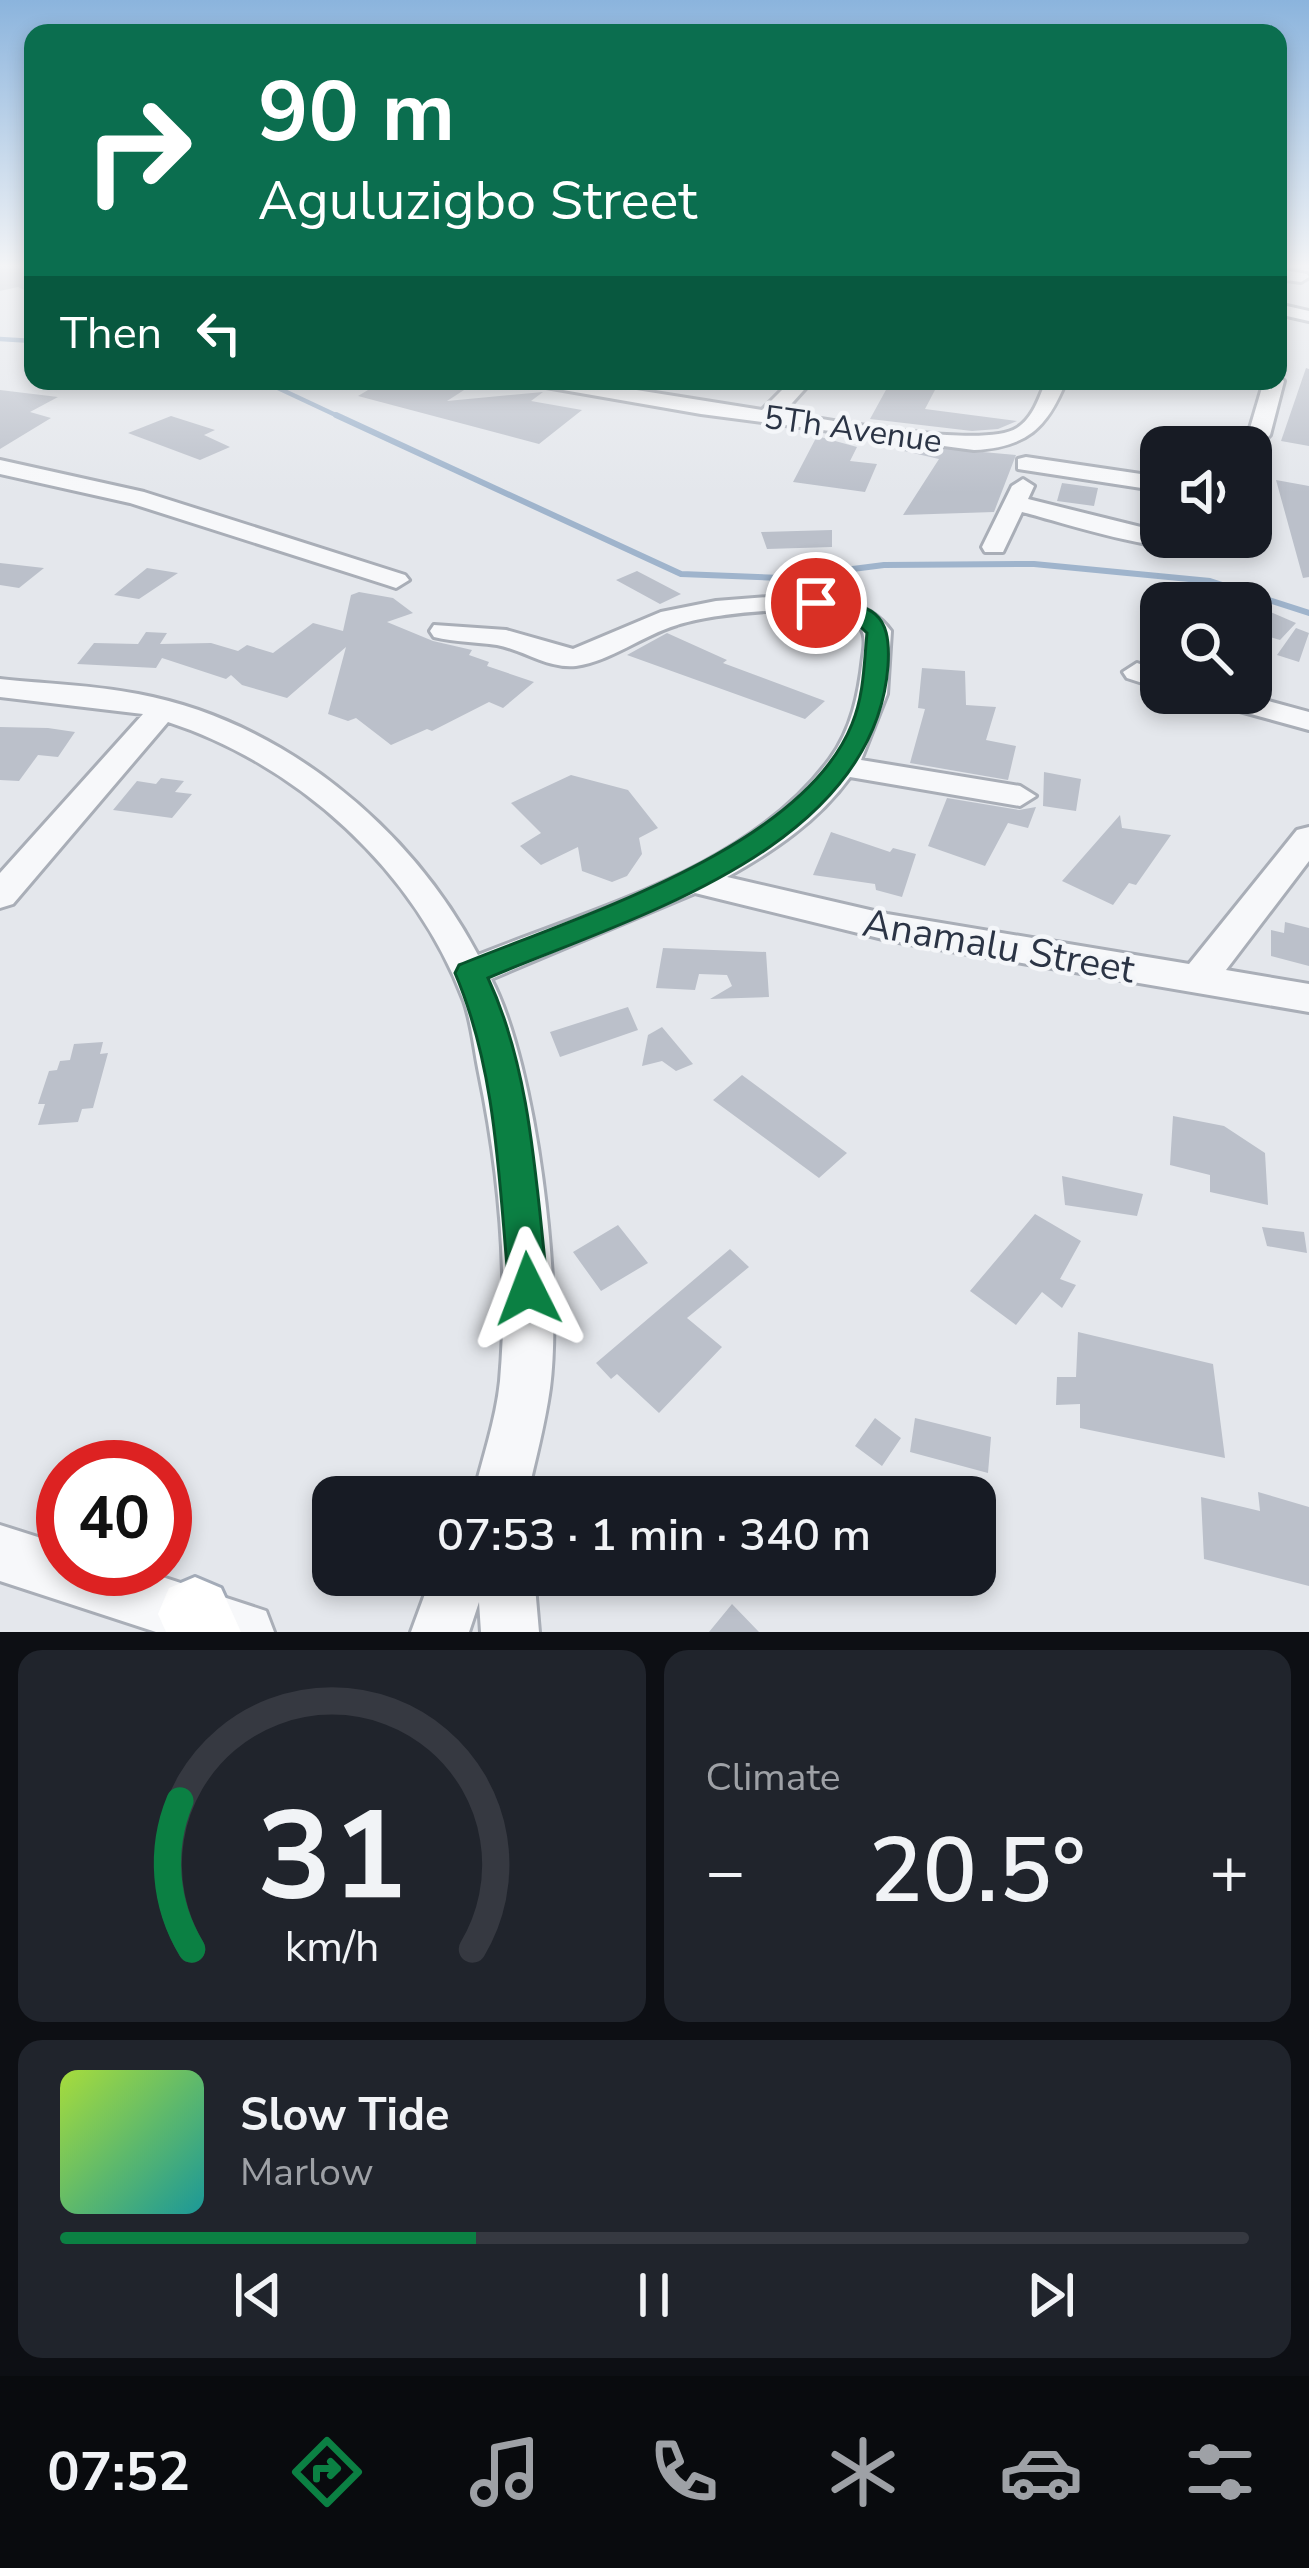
<!DOCTYPE html>
<html lang="en">
<head>
<meta charset="utf-8">
<style>
  body { margin:0; font-family:"Nunito Sans",sans-serif; background:#20242c; color:#f1f3f6; height:100vh; display:flex; flex-direction:column; font-size:45px; white-space:nowrap }
  * { box-sizing:border-box; margin:0 }
  p { font-size:39px; color:#9ea1a6 }
  .icon { flex:none; width:66px; height:66px; fill:none; stroke:currentColor; stroke-width:2; stroke-linecap:round; stroke-linejoin:round }
  .map { position:relative; height:1632px; overflow:hidden }
  .details { display:flex; flex-direction:column; gap:18px; padding:18px; background:#0d0f14; flex:1 }
  .details>* { flex:none }
  .hud { position:absolute; left:24px; top:24px; width:1263px; height:366px; border-radius:24px; box-shadow:0 6px 18px #0003; background:#0b6e4f; color:#fff; overflow:hidden }
  .controls { position:absolute; left:1140px; top:426px; display:grid; gap:24px }
  .controls a { display:grid; place-items:center; width:132px; height:132px; border-radius:24px; background:#171b24; box-shadow:0 6px 18px #0003; font-size:60px }
  .speed { position:absolute; left:36px; top:1440px; display:flex; gap:24px; font-size:60px; font-weight:700; text-align:center }
  .speed>* { display:grid; place-content:center; width:156px; height:156px; border-radius:50%; background:#171b24; box-shadow:0 6px 18px #0003; line-height:1 }
  .speed .limit { border:18px solid #d22; background:#fff; color:#111 }
  .pin { position:absolute; display:grid; place-items:center; width:102px; height:102px; color:#fff; margin:-51px; border:6px solid #fff; border-radius:50%; box-shadow:0 3px 12px #0007 }
  .me { position:absolute; width:132px; margin:-66px; rotate:357deg; stroke-linejoin:round; filter:drop-shadow(0 0 9px #0008) }
  .turn { display:flex; align-items:center; gap:42px; height:252px; padding:0 36px; font-size:54px }
  .turn .icon { width:156px; height:156px; stroke-width:2.5 }
  .turn b { display:block; font-size:84px; line-height:102px }
  .then { display:flex; align-items:center; height:114px; padding:0 36px; background:#0003; gap:24px; font-size:45px }
  .big { font-size:90px; font-weight:600; line-height:1.1 }
  .details .card { flex:1; display:flex; flex-direction:column; justify-content:center; gap:18px; min-width:0; padding:0 42px; border-radius:24px; background:#20242c }
  .details .dial { align-items:center; gap:0 }
  .dial svg { height:312px; overflow:visible; fill:none; stroke:#363941; stroke-width:7; stroke-linecap:round; text-anchor:middle }
  .dial text { fill:#f1f3f6; stroke:none }
  .song { display:flex; align-items:center; gap:36px }
  .cover { width:144px; height:144px; border-radius:18px; background:linear-gradient(135deg,hsl(80 70% 55%),hsl(180 70% 35%)) }
  .played { height:12px; border-radius:6px; background:linear-gradient(90deg,#0b8043 35%,#363941 35%) }
  .keys { display:flex; justify-content:space-around; direction:ltr }
  .heat { display:flex; justify-content:space-between; align-items:center; font-size:66px; direction:ltr }
  .details .tiles { flex:1; display:grid; gap:18px; grid-template-columns:1fr 1fr }
  .card:last-child { grid-column:span 2 }
  .trip { position:absolute; left:312px; top:1476px; width:684px; height:120px; border-radius:24px; background:#171b24; box-shadow:0 6px 18px #0003; font-weight:600; line-height:120px; text-align:center }
  .dock { display:flex; height:192px; justify-content:space-around; align-items:center; background:#090b0e; color:#9ea1a6 }
  .dock .icon { width:84px; height:84px }
  .dock .active { color:#0b8043 }
  .dock b { font-size:54px; color:#f1f3f6 }
  .map>svg:first-child { display:block }
</style>
</head>
<body>
<div class="map">
<svg width="1309" height="1632" viewBox="0 0 1309 1632">
  <rect width="100%" height="100%" fill="#e4e7ec"/>
  <g fill="none" stroke-linecap="round" stroke-linejoin="round">
    <!-- stream-far1 -->
    <path stroke="#9fb4cc" stroke-width="4.5" d="M0 339 33 341
      M263 381 342 418"/>
    <!-- stream -->
    <path stroke="#9fb4cc" stroke-width="6" d="M336 415 681 574 782 578 884 565 1034 564 1210 581 1309 613"/>
  </g>
  <!-- building -->
  <path fill="#bbc0ca" d="M0 264 33 267V294L18 287 0 291Z
    M1306 368 1309 369V446L1281 441Z
    M383 381H478L447 401 543 392 531 401 582 410 539 444 358 396Z
    M901 383 935 390 925 409 1017 421 998 429 972 431 870 419 887 388 898 389Z
    M0 390 58 397 30 412 51 418 0 449Z
    M171 416 215 430 204 435 230 447 200 460 128 433Z
    M817 436 857 447 850 461 877 464 865 492 793 482Z
    M905 445 1016 455 994 512 903 515 939 459 904 451Z
    M1276 480 1309 486V577L1303 578Z
    M1062 483 1098 488 1094 506 1057 501Z
    M832 530V547L767 549 761 532Z
    M0 563 44 568 19 588 0 585Z
    M147 568 178 573 139 599 114 595Z
    M637 571 681 594 660 604 616 580Z
    M359 592 393 598 413 613 387 622 433 641 472 650 469 655 489 662 487 666 534 682 503 708 489 702 432 731 427 729 391 745 356 718 348 721 328 714 346 647 287 698 242 685 231 675 226 679 162 658 156 668 77 664 94 643 138 644 146 632 167 633 160 644 211 643 238 651 247 645 273 653 313 623 343 631 351 595Z
    M1257 606 1296 623 1280 640 1251 631Z
    M788 615 819 616 855 629 835 644 782 624Z
    M1296 628 1309 633 1299 662 1277 655Z
    M667 633 727 660 723 663 825 701 805 719 627 655Z
    M922 668 965 671 966 705 996 707 986 740 1016 746 1008 780 910 763 925 709 918 708Z
    M0 727 48 728 75 732 58 757 38 755 19 781 0 780Z
    M1044 772 1081 779 1076 811 1043 806Z
    M571 775 628 790 658 828 639 838 642 854 627 876 612 882 582 871 578 847 541 865 520 846 541 833 511 803Z
    M161 778 184 781 175 792 192 794 172 818 113 810 137 781 156 784Z
    M947 798 1019 810 1036 807 1028 828 1008 823 985 866 928 846Z
    M1120 815 1122 828 1171 835 1136 885 1129 883 1113 905 1062 881Z
    M831 832 890 852 893 848 916 854 902 897 876 890 875 884 813 875Z
    M1285 922 1309 928V966L1271 956V930L1284 933Z
    M663 948 766 952 769 997 710 999 732 986 727 975 699 974 695 990 656 988Z
    M628 1007 638 1030 560 1057 550 1032Z
    M662 1027 693 1064 676 1071 662 1061 642 1066 648 1035Z
    M103 1042 100 1054 108 1053 93 1108 82 1109 78 1122 38 1125 45 1104H38L49 1071 57 1070 60 1061 70 1060 74 1044Z
    M742 1075 847 1153 819 1178 713 1100Z
    M1173 1116 1224 1126 1265 1153 1268 1205 1210 1192V1175L1170 1165Z
    M1062 1176 1143 1194 1137 1216 1065 1205Z
    M1035 1214 1081 1241 1060 1279 1076 1285 1062 1308 1042 1292 1016 1325 970 1291Z
    M618 1225 648 1263 601 1291 573 1252Z
    M1262 1227 1304 1232 1307 1253 1267 1246Z
    M730 1249 749 1267 687 1318 722 1347 659 1413 617 1374 611 1379 596 1363Z
    M1078 1332 1213 1364 1225 1458 1080 1428V1404L1056 1405 1057 1377H1076Z
    M875 1418 901 1438 882 1466 855 1446Z
    M915 1418 991 1437 988 1473 910 1452Z
    M1258 1492 1309 1507V1586L1204 1559 1201 1497 1260 1511Z
    M732 1604 759 1632H709Z"/>
  <g fill="none" stroke-linecap="round" stroke-linejoin="round">
    <!-- minor casing -->
    <g stroke="#a9aeb7" stroke-width="6">
      <path id="minor" d="M1278 269 1307 274 1309 277 1301 282 1278 279Z
        M1278 304 1309 311V321L1278 314Z
        M1278 376 1284 381 1270 435 1266 439H1252L1248 435 1264 381H1278Z
        M536 381H580L762 410 791 381H812L783 413C828 419 983 450 1017 428 1033 418 1039 398 1046 381H1066C1047 429 1026 447 974 450L701 414 546 387Z
        M1026 457 1161 477V491L1018 469V459Z
        M0 460 144 492 405 575 409 580 396 588 387 585 130 503 0 474Z
        M1023 479 1034 486 1028 499 1161 532V537H1208L1211 541C1185 564 1059 521 1022 512L1003 552H985L982 547 1012 486Z
        M782 596C822 597 865 596 891 631L887 694 861 760 1020 786 1036 796 1020 806 850 777C818 821 774 851 727 877L887 914 1189 964 1297 830 1309 827V861L1226 970 1309 984V1012L887 940 695 893 491 979C537 1066 563 1290 550 1388 545 1425 535 1461 527 1497H473C482 1460 496 1420 500 1381 509 1277 500 1175 479 1073 474 1049 472 1023 464 1001 415 871 299 765 168 722L13 904 0 908V873L143 714 0 697V679C45 684 93 685 138 694 282 721 410 826 478 955 598 907 751 867 830 759 852 729 859 693 863 657 865 645 867 631 856 623 824 600 714 613 677 625 643 635 611 661 576 666 548 669 524 650 497 645 477 642 455 642 434 637L430 631 434 625 506 630 573 649 661 612 716 601Z
        M1137 663 1161 671V689L1127 678 1123 672Z
        M1191 693H1239L1309 712V730L1196 699Z
        M0 1525 63 1545V1569H138L266 1611 274 1632H156L0 1581Z
        M432 1575H534L539 1632H481L479 1602 469 1632H411Z"/>
    </g>
    <!-- major casing -->
    <g stroke="#a3abb8" stroke-width="6">
      <path id="major" d="M195 1577 221 1588 241 1632H166L158 1614 169 1588Z"/>
    </g>
    <!-- minor -->
    <use href="#minor" fill="#f7f8fa" fill-rule="evenodd"/>
    <!-- major -->
    <use href="#major" fill="#fff" fill-rule="evenodd"/>
  </g>
  <!-- sky -->
  <linearGradient id="sky" x2="0" y2="1"><stop stop-color="#8bb4dd"/><stop offset="0.54" stop-color="#f3f4f6"/><stop offset="1" stop-color="#f3f4f6" stop-opacity="0"/></linearGradient>
  <rect width="1309" height="493" fill="url(#sky)"/>
  <!-- route -->
  <path fill="#0b8043" stroke="#07532c" stroke-width="3" d="M816 597C868 606 892 606 888 666 874 850 631 917 488 978 532 1073 536 1187 548 1289L542 1301 528 1307 514 1301 509 1289C499 1184 497 1071 455 973L459 965C576 917 802 849 852 724 864 695 864 664 867 633L848 615 809 608V599Z"/>
  <g text-anchor="middle" stroke-width="9" stroke-linejoin="round" paint-order="stroke">
    <!-- far-street labels -->
    <g font-size="33" fill="#2b3445" stroke="#f4f6f9">
      <text transform="translate(853 428) rotate(8)" y="12">5Th Avenue</text>
    </g>
    <!-- street labels -->
    <g font-size="39" fill="#2b3445" stroke="#f4f6f9">
      <text transform="translate(999 945) rotate(10)" y="14">Anamalu Street</text>
    </g>
  </g>
</svg>
<div class="controls">
<a><svg class="icon" aria-label="sound" viewBox="0 0 24 24"><path d="M4 9h4l5-4v14l-5-4H4zM17 9q2 3 0 6"/></svg></a>
<a><svg class="icon" aria-label="search" viewBox="0 0 24 24"><circle cx="10" cy="10" r="6"/><path d="M15 15l6 6"/></svg></a>
</div>
<div class="speed"><div class="limit">40</div></div>
<div class="pin" style="left:816px;top:603px;background:#d93025"><svg class="icon" aria-label="arrive" viewBox="0 0 24 24"><path d="M6 21V4h12l-3 4 3 4H6"/></svg></div>
<svg class="me" style="left:528px;top:1289px" viewBox="-20 -20 40 40"><path d="M0-17L14 15 0 8-14 15z" fill="#0b8043" stroke="#fff" stroke-width="4"/></svg>
<div class="trip">07:53 · 1 min · 340 m</div>
<div class="hud">
<div class="turn"><svg class="icon" aria-label="right" viewBox="0 0 24 24"><path d="M7 20v-9h11M14 6l5 5-5 5"/></svg><div><b>90 m</b>Aguluzigbo Street</div></div>
<div class="then">Then<svg class="icon" aria-label="left" viewBox="0 0 24 24"><path d="M17 20v-9H6M10 6l-5 5 5 5"/></svg></div>
</div>
</div>
<section class="details">
<div class="tiles">
<div class="card dial"><svg viewBox="0 0 100 80">
<path d="M14 69A42 42 0 1 1 86 69"/>
<path d="M14 69A42 42 0 0 1 11 31" stroke="#0b8043"/>
<text x="50" y="56" font-size="32" font-weight="700">31</text>
<text x="50" y="72" font-size="11">km/h</text>
</svg></div>
<div class="card"><p>Climate</p>
<div class="heat"><a>−</a><b class="big">20.5°</b><a>+</a></div>
</div>
<div class="card">
<div class="song"><i class="cover"></i><div><b>Slow Tide</b><p>Marlow</p></div></div>
<div class="played"></div>
<div class="keys"><svg class="icon" aria-label="previous" viewBox="0 0 24 24"><path d="M18 5L8 12l10 7zM5 5v14"/></svg><svg class="icon" aria-label="pause" viewBox="0 0 24 24"><path d="M8 5v14M16 5v14"/></svg><svg class="icon" aria-label="next" viewBox="0 0 24 24"><path d="M6 5l10 7-10 7zM19 5v14"/></svg></div>
</div>
</div>
</section>
<nav class="dock">
<b>07:52</b>
<svg class="icon active" aria-label="directions" viewBox="0 0 24 24"><path d="M12 3l9 9-9 9-9-9zM9 14v-3h6M13 9l2 2-2 2"/></svg>
<svg class="icon" aria-label="music" viewBox="0 0 24 24"><path d="M9 18V5l10-2v13"/><circle cx="6" cy="18" r="3"/><circle cx="16" cy="16" r="3"/></svg>
<svg class="icon" aria-label="phone" viewBox="0 0 24 24"><path d="M5 4h4l2 5-3 2q2 4 5 5l2-3 5 2v4C11 20 4 13 5 4z"/></svg>
<svg class="icon" aria-label="climate" viewBox="0 0 24 24"><path d="M12 3v18M4 7l16 10M4 17L20 7"/></svg>
<svg class="icon" aria-label="car" viewBox="0 0 24 24"><path d="M5 17H2v-5l4-1 3-4h7l3 4 3 1v5h-3M9 17h6M6 11h13"/><circle cx="7" cy="17" r="2"/><circle cx="17" cy="17" r="2"/></svg>
<svg class="icon" aria-label="filters" viewBox="0 0 24 24"><path d="M4 7h16M4 17h16"/><circle cx="9" cy="7" r="2"/><circle cx="15" cy="17" r="2"/></svg>
</nav>
</body>
</html>
